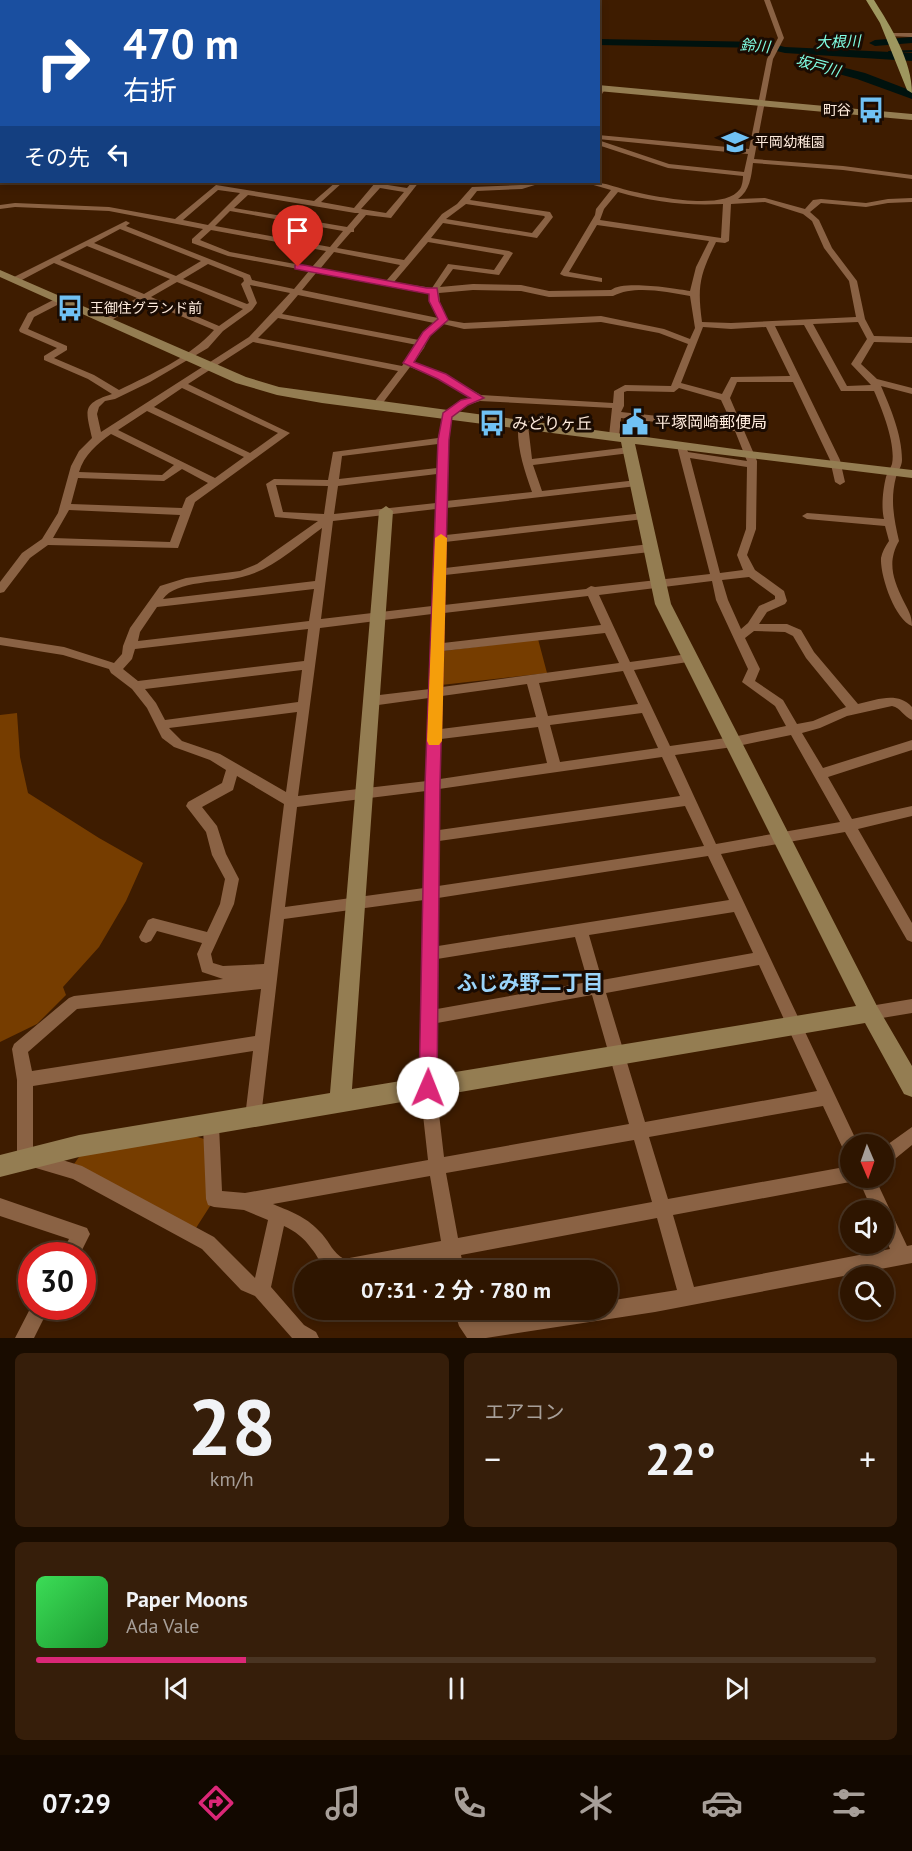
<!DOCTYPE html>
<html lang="ja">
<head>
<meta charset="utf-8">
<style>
  body { margin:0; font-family:"PT Sans","Noto Sans JP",sans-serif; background:#361e0a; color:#f1f3f6; height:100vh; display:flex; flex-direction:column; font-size:22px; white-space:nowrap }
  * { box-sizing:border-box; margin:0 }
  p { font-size:20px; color:#a79f99 }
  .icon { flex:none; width:33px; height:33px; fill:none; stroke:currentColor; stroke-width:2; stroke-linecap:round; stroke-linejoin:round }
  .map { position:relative; height:1338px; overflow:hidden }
  .sheet { display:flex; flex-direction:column; gap:15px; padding:15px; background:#190c00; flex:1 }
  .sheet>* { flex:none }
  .banner { position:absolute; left:0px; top:0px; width:600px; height:183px; box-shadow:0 3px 9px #0003,0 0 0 2px #493422; background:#1a4fa0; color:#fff; overflow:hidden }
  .needle { width:39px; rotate:178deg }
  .fabs { position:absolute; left:840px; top:1134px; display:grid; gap:12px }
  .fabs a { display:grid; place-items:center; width:54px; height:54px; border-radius:50%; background:#2e1500; box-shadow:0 3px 9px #0003,0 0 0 2px #493422; font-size:30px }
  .speed { position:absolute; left:18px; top:1242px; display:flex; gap:12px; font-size:30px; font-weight:700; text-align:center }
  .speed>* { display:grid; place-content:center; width:78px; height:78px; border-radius:50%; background:#2e1500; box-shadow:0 3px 9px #0003,0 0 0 2px #493422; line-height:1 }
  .speed .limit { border:9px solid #d22; background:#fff; color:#111 }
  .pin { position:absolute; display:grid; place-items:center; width:51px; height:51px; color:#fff; margin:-62px -26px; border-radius:50% 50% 50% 0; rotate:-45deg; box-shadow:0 0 6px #0007 }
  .pin .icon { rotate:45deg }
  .me { position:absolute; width:66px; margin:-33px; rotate:1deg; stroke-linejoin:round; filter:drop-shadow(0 0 4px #0008) }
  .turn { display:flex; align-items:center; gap:21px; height:126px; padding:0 24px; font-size:27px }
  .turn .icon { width:78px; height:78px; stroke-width:2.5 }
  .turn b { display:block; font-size:42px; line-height:51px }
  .then { display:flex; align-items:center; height:57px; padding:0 24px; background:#0003; gap:12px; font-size:22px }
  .big { font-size:45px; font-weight:700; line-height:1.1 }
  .sheet .card { flex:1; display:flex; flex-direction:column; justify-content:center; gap:9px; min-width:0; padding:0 21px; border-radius:9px; background:#361e0a }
  .sheet .dial { align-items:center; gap:0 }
  .dial b { font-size:78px; line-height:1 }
  .song { display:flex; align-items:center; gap:18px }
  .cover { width:72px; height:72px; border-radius:9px; background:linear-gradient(135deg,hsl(130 70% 55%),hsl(130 70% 35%)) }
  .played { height:6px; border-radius:3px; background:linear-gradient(90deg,#db2777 25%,#493422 25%) }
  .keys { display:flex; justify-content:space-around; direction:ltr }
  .heat { display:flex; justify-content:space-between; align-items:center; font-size:33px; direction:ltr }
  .sheet .tiles { flex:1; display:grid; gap:15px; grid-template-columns:1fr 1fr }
  .card:last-child { grid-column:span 2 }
  .trip { position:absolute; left:294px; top:1260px; width:324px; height:60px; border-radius:30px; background:#2e1500; box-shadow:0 3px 9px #0003,0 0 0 2px #493422; font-weight:700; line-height:60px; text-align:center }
  .tab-bar { display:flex; height:96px; justify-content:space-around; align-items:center; background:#120800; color:#a79f99 }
  .tab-bar .icon { width:42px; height:42px }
  .tab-bar .current { color:#db2777 }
  .tab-bar b { font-size:27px; color:#f1f3f6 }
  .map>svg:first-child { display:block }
</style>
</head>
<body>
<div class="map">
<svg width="912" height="1338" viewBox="0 0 912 1338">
  <rect width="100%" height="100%" fill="#3e1c00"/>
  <!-- green -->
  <path fill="#763d00" d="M538 639 547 673 441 685V654L444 651Z
    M17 713 20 757 28 793 99 838 143 863 126 901 99 947 63 987 66 995 37 1024 0 1042V715Z
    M195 1136 207 1140 212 1203 196 1228 72 1167 81 1154Z"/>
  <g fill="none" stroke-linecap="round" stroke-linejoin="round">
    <!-- stream -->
    <path stroke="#00120e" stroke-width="2" d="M889 55V52L912 51"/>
    <!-- river -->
    <path fill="#00120e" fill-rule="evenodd" d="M113 0H130L131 2H114Z
      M912 37V43L875 46 869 43 875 40Z
      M598 39 764 42 785 47 912 53V61L785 53 764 48 598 45Z
      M806 58 865 73 912 91V99L857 79 802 64 800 62Z"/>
    <!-- street -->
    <path fill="#8a6244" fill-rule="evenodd" d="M168 0H174L166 2Z
      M568 0H574L575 2H569Z
      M764 0H770L784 38 773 59 754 159 843 166 912 175V179L843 170 753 163C751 178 750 190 738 199L765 198 805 209 813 200 821 199 866 203 888 199 912 198V202L888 203 866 207 821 203 810 212 819 220 832 248 857 281 865 319 874 336 912 337V343L874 342 861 364 877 379 912 388V394L881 386C890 407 902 434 902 460 902 466 898 471 896 477 890 500 894 519 899 541 887 562 893 579 903 600 908 610 912 615 912 626 895 620 880 576 881 558 882 552 885 547 889 541L885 526 807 519 802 516 807 513 884 519C881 507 883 489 886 477 887 472 891 468 892 464 896 444 882 409 874 391H841L804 325 775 326 840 460 845 482 840 485 835 482 830 460 793 382H737L730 398 757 461 756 529 747 555 755 570 784 591 787 601 785 604 767 612 759 624H787L801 630 814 652 858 704C877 700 897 691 912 707V720C904 717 901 708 892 706L847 716 820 728 802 733 823 768 912 740V750L828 777 852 819 912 806V816L858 829 912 923V942L907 940 845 832 721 854 858 1144H850V1153L844 1151 823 1106 649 1137 668 1199 850 1166V1178H857L850 1182 673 1215 694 1287 890 1249 884 1234V1210H872L858 1178H875L907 1246 912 1245V1263L655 1312 486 1338H467L459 1326 454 1310H472L476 1321 553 1310H608V1301L677 1290 657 1218 461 1255 464 1270H446L444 1258 377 1270H330C320 1265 318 1256 311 1248 304 1238 295 1231 284 1226L271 1287 304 1325 316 1332 319 1338H292L255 1296 241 1290 202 1249 73 1179 19 1163 17 1157V1080L12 1049 14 1044 69 998 74 996 223 979 202 972 197 954 202 943 157 931 151 941 146 943 141 941 139 937 148 920 153 918 207 932 220 904 225 879 212 855 206 832 186 806 188 802 222 783 226 770 210 760 174 747 162 738 147 708 132 689 111 673 109 669 63 655 0 645V637L64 647 114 663 122 654 123 646 130 628 160 586 186 578 240 571 257 564 318 521 275 517 266 484 274 479 328 480 333 452 438 438 444 413 462 401 471 398 439 379 410 367 379 408H373L371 406 398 371 253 342 188 384 290 433 195 502 178 548 48 545 30 558 4 592 0 593V582L22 553 42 539 58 513 71 466 79 451 92 438C86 410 81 404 112 394L88 379 44 360V356L57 348 20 332 19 330 28 313 57 298H63V302L34 317 28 329 67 346V350L54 358 94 375 119 390C152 374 190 357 214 330L145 301 108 322H102V318L137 298 54 263 18 282H12V278L126 221 130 223 126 226 250 275 252 280 294 289 309 271 228 256 192 243V239L203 229 109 211 15 207 0 209V205L15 203 109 207 175 219 216 185 314 201 336 182H343L321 202 354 208 375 183 407 188 412 182H419L391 218 366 215 354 229V232H351L337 248 404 260 442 214 457 204 472 187 521 185 530 182H538V184L522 189 477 191 470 200 550 212 553 217 537 238 443 223 431 238 509 251 513 253 499 275 453 269 440 287 473 284 521 285 549 291 611 290C622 280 674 288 690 291L696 267 709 241 597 225 569 272 602 278V282L564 276 560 274 595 215 596 209 611 190 590 184V182C605 182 620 189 635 192 658 197 725 211 740 189 742 186 743 180 743 176L668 168 598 145V140L669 164 744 172 748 154 598 139V135L749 149 767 59 778 38ZM380 188 404 192 386 213 361 209ZM218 190 240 193 208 225 183 220ZM618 192C652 202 687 206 723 204L721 238 600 220 604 209ZM248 195 355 213H359L347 227 234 208ZM765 202 803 214 812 221 824 248 849 281 856 317 731 323 702 322C697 285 700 275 716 242L725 243 729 241 731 204ZM466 204 544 216 545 217 532 233 446 219ZM230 211 343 231 330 247 215 226ZM120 229 201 261 176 276 94 243ZM211 230 326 251 312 267 230 252 200 240ZM428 242 504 255 494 270 448 264 432 288 394 282ZM87 246 170 279 144 294 60 260ZM334 252 400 265 386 281 320 269ZM208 264 243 278 244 281 241 284 249 303 247 304 183 279ZM316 273 430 293 431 303 438 318 302 290ZM177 282 243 309 219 326 151 297ZM250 285 290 293 249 337 101 432 97 414 99 407 105 401 115 399 150 382 208 348 223 331 252 310 257 303ZM473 290 521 291 549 297 613 296C635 285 666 292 690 296L695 328 690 339 664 329 601 316 464 323 447 320 440 303 439 293ZM298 295 434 323 423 332 419 340 282 314ZM278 318 417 345 402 366 258 338ZM601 322 659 333 688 344 671 386 625 385 614 391 613 403 481 395 445 375 414 362 424 348 430 335 443 324 464 329ZM858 322 867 339 851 364 871 385 847 386 813 324ZM703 327 731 329 766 327 790 376 731 377 722 394 681 383ZM182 388 278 433 250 453 154 407ZM679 388 721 400 732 424 621 412 624 406V392L627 391 674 392ZM480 401 612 408 609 436 614 439 619 436 621 418 735 431 747 461 688 452 685 444 682 443 677 446 710 574 595 587 591 586 586 589 444 605 445 575 650 552 655 548 650 544 445 568V542L644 519 649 516 644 513 446 535V508L637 486 642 483 637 480 542 491 533 465 630 453 635 450 630 447 532 459 528 425 523 422 518 425C517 449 524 469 532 492L446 501 448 440 452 416 468 405ZM147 411 244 457 215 478 118 430ZM111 434 174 465 162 475 79 472C84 455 97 444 111 434ZM438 444 437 468 339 479 342 456ZM690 458 747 467 746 529 737 555 743 570 720 573ZM182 469 208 483 186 498 182 508 71 504 78 478 164 481ZM437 474 436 503 334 514 338 486ZM276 485 328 486 324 514 283 512ZM436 509 432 606 321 619 333 521ZM69 510 180 515 170 542 53 538ZM322 528 315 581 163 599C176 580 220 583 242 577 272 570 297 546 322 528ZM749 577 775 596V599L759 606 748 623 741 629 728 600 722 580ZM712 581 716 600 748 669 742 682 775 706 786 726 733 737 670 746 634 670 688 662 694 658 688 654 630 662 599 595ZM314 589 309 621 138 641 140 632 157 607ZM588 596 601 625 443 643 444 613ZM432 614 430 689 371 696 367 698 365 701 367 704 371 706 429 698 427 781 298 796 320 628ZM308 629 304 661 138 681 123 669 132 659 135 649ZM754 631 785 632 793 636 806 658 846 707 813 721 797 724 783 700 755 681 760 669 745 638ZM605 633 619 663 442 687 443 651ZM302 670 298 702 165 720 156 703 145 689ZM623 671 638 704 548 716 539 683ZM527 684 536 717 441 729 442 696ZM297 712 286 792 220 754 182 741 169 728ZM642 713 658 748 560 762 550 725ZM538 727 547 763 440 779 441 739ZM791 735 840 822 716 844 675 755 733 747ZM662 757 680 796 439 830V789ZM237 776 284 804 264 964 223 966 213 963 211 954 234 904 239 879 226 854 217 826 202 807 233 790ZM426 791 424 888 285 907 297 807ZM685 806 704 846 438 886 439 841ZM708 856 729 900 438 946V898ZM424 900 420 1088 428 1160 245 1193 222 1191 219 1126 217 1120 211 1118 205 1120 203 1126 206 1199 208 1205 214 1207 244 1210 268 1220 255 1278 214 1237 82 1166 33 1151V1086L253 1051 245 1117 247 1123 253 1125 259 1123 261 1117 284 919ZM734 912 753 953 602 980 589 935ZM575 937 588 982 437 1009V959ZM759 965 817 1091 645 1122 606 993ZM261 989 255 1036 32 1071 28 1052 77 1009ZM592 995 629 1124 444 1157 436 1088 437 1023ZM634 1140 652 1202 458 1238 446 1173ZM430 1176 441 1241 344 1259C333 1253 330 1243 322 1234 307 1217 294 1213 273 1204Z
      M890 33H912V37L888 36Z
      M0 49H2V53H0Z
      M0 64H2V68H0Z
      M603 86 606 88 598 100V90Z
      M0 102H2L0 108Z
      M0 156H2V160H0Z
      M0 171H2L0 176Z
      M912 999V1013L870 1020 865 1018 862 1013 865 1008 870 1006Z
      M912 1127V1145L890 1163 884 1165V1147Z
      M0 1198 87 1228 90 1234 79 1256H60L69 1239 0 1216Z
      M32 1305 50 1306 34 1338H15Z"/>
    <!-- secondary -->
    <path fill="#947d52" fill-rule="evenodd" d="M53 0H63L65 2H54Z
      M598 85 912 114V120L598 91Z
      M0 270 246 377 279 387 749 451 912 470V478L635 444 671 604 877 1006 912 1066V1097L904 1094 865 1023 79 1157 0 1177V1155L79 1135 330 1093 379 511 386 506 393 511 352 1089 856 1006 655 604 621 442 322 403 277 395 236 383 0 277Z"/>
    <!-- primary -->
    <path fill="#9e975f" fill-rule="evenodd" d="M866 0H874C891 27 912 61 912 93L907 90 880 23Z"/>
  </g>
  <!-- route -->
  <path fill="#db2777" stroke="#8e194d" stroke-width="1.5" d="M298 264 427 288H437L439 301 448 320 430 336 414 362 446 374 484 398 468 405 452 417 449 440 440 785 437 1088 434 1094 428 1096 421 1094 419 1088 425 785 438 440 443 413 461 400 470 398 438 379 403 363 423 332 438 319 429 301V294L295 269V265Z"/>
  <!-- slow -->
  <path fill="#f59e0b" d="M441 534 447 538 442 741 439 745H429L427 741 435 538Z"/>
  <!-- icons -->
  <defs>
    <g id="bus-bare" transform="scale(2.07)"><path d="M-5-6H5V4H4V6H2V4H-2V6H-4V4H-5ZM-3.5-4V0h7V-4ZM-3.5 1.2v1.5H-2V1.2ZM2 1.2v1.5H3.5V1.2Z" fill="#70c1f4" stroke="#1a0b02" stroke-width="2.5" paint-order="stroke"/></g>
    <g id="school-bare" transform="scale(2.07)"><path d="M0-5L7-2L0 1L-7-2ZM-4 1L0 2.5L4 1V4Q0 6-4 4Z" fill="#70c1f4" stroke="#1a0b02" stroke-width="2.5" paint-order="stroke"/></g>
    <g id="civic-bare" transform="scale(2.07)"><path d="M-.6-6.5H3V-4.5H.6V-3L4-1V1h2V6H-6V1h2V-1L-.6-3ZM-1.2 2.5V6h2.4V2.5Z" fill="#70c1f4" stroke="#1a0b02" stroke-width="2.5" paint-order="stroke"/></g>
  </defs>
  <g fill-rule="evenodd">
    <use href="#bus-bare" x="871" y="110"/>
    <use href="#school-bare" x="735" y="142"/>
    <use href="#bus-bare" x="70" y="308"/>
    <use href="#civic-bare" x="635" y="422"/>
    <use href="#bus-bare" x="492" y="423"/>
  </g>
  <g text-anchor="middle" stroke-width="6" stroke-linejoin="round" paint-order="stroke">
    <!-- far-poi labels -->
    <g font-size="14" fill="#feebdd" stroke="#1a0b02" text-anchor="start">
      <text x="851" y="115" text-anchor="end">町谷</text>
      <text x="755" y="147">平岡幼稚園</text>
      <text x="90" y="313">王御住グランド前</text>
    </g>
    <!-- far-water labels -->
    <g font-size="15" font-style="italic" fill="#80fee3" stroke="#1a0b02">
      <text transform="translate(838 42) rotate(-2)" y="5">大根川</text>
      <text transform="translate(755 46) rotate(5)" y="5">鈴川</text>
      <text transform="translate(818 66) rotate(15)" y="5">坂戸川</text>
    </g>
    <!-- poi labels -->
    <g font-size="16" fill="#feebdd" stroke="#1a0b02" text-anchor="start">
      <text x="655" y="428">平塚岡崎郵便局</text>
      <text x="512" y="429">みどりヶ丘</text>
    </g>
    <!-- near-neighbourhood labels -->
    <g font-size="21" font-weight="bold" fill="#9ad4fa" stroke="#1a0b02">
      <text x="530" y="990">ふじみ野二丁目</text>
    </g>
  </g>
</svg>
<div class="fabs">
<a><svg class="needle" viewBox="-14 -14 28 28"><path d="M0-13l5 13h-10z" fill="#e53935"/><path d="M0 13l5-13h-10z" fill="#a79f99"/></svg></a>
<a><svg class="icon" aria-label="sound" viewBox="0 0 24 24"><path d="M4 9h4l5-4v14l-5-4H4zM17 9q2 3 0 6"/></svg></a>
<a><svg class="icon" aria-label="search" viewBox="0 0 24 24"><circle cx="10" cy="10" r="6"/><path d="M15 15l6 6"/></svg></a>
</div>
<div class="speed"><div class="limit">30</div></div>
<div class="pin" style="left:298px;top:267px;background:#d93025"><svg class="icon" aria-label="arrive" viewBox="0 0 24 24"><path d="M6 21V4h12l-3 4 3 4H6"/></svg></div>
<svg class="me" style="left:428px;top:1088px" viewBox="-20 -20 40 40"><circle r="19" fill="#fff"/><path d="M0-13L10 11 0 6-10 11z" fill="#db2777"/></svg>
<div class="trip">07:31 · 2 分 · 780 m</div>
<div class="banner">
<div class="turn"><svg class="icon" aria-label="right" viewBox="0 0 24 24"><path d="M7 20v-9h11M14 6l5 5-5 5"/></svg><div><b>470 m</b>右折</div></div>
<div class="then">その先<svg class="icon" aria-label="left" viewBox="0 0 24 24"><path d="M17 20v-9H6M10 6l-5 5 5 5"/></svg></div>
</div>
</div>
<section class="sheet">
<div class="tiles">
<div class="card dial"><b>28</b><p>km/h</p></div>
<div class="card"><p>エアコン</p>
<div class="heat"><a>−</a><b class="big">22°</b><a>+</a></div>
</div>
<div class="card">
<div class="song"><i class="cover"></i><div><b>Paper Moons</b><p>Ada Vale</p></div></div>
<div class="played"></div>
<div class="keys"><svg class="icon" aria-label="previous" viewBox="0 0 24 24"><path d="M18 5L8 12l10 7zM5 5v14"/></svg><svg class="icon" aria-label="pause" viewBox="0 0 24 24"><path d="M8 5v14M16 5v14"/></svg><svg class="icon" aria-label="next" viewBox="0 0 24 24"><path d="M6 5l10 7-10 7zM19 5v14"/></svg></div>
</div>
</div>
</section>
<nav class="tab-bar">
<b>07:29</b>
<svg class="icon current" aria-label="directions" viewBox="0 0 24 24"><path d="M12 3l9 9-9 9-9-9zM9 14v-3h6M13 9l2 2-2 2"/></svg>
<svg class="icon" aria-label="music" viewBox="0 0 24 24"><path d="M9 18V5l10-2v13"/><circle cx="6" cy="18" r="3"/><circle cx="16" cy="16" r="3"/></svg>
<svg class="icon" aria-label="phone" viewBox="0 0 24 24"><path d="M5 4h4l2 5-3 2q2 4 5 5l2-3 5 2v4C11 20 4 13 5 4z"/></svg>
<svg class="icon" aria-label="climate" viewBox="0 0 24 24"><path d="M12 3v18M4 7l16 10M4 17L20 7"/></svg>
<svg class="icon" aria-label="car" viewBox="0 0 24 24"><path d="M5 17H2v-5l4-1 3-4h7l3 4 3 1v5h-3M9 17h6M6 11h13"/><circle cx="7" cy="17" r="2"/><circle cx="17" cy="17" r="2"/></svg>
<svg class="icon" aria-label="filters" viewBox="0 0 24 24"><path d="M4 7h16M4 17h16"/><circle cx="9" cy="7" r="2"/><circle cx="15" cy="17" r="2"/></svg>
</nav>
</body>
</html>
